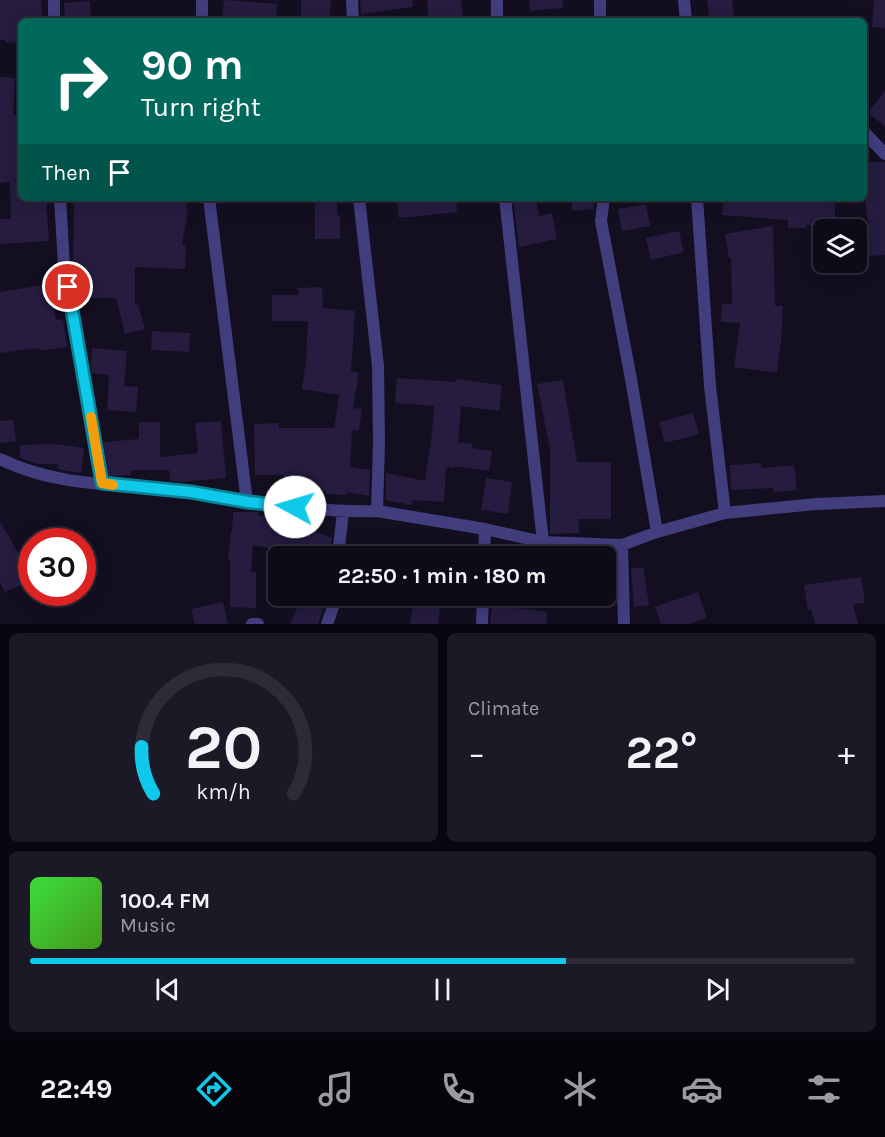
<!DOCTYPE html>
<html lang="en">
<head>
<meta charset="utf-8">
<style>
  body { margin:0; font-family:Karla,sans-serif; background:#1c1926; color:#f1f3f6; height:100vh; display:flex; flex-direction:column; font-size:22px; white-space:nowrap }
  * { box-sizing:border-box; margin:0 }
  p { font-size:20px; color:#9b9ba2 }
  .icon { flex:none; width:33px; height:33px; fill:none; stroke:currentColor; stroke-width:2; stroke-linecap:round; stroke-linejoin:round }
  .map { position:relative; height:624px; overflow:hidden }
  .panel { display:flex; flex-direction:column; gap:9px; padding:9px; background:#08060e; flex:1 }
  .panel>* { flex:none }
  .guide { position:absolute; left:18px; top:18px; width:849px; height:183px; border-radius:9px; box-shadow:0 3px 15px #0003,0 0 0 2px #2e2b38; background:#00695c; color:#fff; overflow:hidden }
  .tools { position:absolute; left:813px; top:219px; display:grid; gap:12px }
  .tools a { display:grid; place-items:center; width:54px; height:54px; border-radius:9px; background:#0e0b19; box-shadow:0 3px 15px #0003,0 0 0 2px #2e2b38; font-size:30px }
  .speed { position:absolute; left:18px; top:528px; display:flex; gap:12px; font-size:30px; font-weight:700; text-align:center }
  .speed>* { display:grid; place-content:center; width:78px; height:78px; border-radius:50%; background:#0e0b19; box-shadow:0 3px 15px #0003,0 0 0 2px #2e2b38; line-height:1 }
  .speed .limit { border:9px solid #d22; background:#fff; color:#111 }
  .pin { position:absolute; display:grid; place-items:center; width:51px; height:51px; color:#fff; margin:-26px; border:3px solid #fff; border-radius:50%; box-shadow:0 2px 6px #0007 }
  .me { position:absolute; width:66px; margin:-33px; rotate:276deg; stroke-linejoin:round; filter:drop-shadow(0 0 4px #0008) }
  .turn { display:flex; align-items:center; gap:21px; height:126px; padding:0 24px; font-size:27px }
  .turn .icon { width:78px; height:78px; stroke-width:2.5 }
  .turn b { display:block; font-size:42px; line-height:51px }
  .then { display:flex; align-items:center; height:57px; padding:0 24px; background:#0003; gap:12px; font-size:22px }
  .big { font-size:45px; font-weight:700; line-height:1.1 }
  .panel .widget { flex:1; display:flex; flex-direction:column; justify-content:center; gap:9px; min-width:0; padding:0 21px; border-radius:9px; background:#1c1926 }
  .panel .dial { align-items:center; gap:0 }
  .dial svg { height:156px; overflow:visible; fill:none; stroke:#2e2b38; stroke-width:7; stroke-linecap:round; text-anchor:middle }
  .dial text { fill:#f1f3f6; stroke:none }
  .song { display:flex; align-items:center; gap:18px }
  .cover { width:72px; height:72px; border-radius:9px; background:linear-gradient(135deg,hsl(120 70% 55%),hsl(100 70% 35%)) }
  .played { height:6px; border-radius:3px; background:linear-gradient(90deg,#0fc9ea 65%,#2e2b38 65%) }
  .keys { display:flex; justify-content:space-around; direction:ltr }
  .heat { display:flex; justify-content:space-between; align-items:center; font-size:33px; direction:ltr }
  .panel .tiles { flex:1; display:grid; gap:9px; grid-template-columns:1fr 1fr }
  .widget:last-child { grid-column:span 2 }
  .trip { position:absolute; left:268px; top:546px; width:348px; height:60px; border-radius:9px; background:#0e0b19; box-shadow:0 3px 15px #0003,0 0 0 2px #2e2b38; font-weight:700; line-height:60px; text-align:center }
  .tab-bar { display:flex; height:96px; justify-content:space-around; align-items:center; background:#06040a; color:#9b9ba2 }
  .tab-bar .icon { width:42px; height:42px }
  .tab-bar .on { color:#0fc9ea }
  .tab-bar b { font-size:27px; color:#f1f3f6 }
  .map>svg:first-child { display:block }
</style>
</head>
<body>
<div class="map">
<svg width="885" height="624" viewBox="0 0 885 624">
  <rect width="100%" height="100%" fill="#130f21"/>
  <!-- building -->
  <path fill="#251c40" d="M0 0H41L42 21H21V42L5 43V40H0Z
    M224 0 277 4 276 21H222Z
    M301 0H331L329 21H301Z
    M360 0H412L413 7 361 14Z
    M427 0H461L463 17 429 21Z
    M529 0H562L563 8 530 11Z
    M707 0H732L735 21H710Z
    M874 0H885V28L872 27Z
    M90 1 91 21H65L64 3Z
    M0 77 15 78 13 115H21V198H46L49 241 0 244V219H11L10 182 0 183Z
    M885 91V126L868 113Z
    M867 162H885V255L867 256 866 229H869L865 197H868Z
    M74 198H187L186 210H188L182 245H186L185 269 135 267V305L138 304 145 329 125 334 116 298H81V264H73Z
    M315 198H338L337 215H340V239H315Z
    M397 198H456L457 212 399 218Z
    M513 198H536L539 216 552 213 557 239 519 247Z
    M571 198H593L594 209 572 211Z
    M724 198H774V200L835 199V225H806V228H788V220L722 215Z
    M646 204 650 226 622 231 618 209Z
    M773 226 775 306H783L781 342 777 373 734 367 740 323 721 322 722 304H732L731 258H729L725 234Z
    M679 231 684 252 651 260 646 238Z
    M50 284 56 320 63 319 67 347 40 351 39 348 0 353V292Z
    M322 287 323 308 355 311 351 371 359 373 353 408 362 409 359 431 352 430 350 467 370 470 369 496 347 492V495L325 494 326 491H284V475H255L254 424 279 423V428H334L339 395 302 389 306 360 308 321H272V295H299L298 288Z
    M152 331 190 333 189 352 151 350Z
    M92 348 127 351 124 386 138 387 136 412 107 410 109 375 91 373Z
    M397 378 456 382V379L502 385 499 411 461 406 458 442 472 444V448L492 451 489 471 454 466V468L446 467 444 502 412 500 411 505 386 500V473L425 481 432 434 434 406 395 403Z
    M563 380 577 462H611V519H578L579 533 550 534V450L537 384Z
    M693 413 699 434 665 443 659 422Z
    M13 420 16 441 0 443V421Z
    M221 421 226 478 180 482 170 481 169 470H131V475L109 476 103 442 139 439V422H160V457L198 453 195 423Z
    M55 444 84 448 81 473 57 469 58 464H37L20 458V445Z
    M761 463 762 468 794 465 797 490 774 492 773 488 731 490 730 465Z
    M486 478 512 482 508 514 481 510Z
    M233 512H258V515L288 521 332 538 328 556H291L292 553 253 545 251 572H256V608L230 607V560H228L231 532H232Z
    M0 521 18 553 20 552 32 577V580L5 592 0 582Z
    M643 567 649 605 634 607 631 569Z
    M861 577 865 603 853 604 858 624H815L811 609 808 610 804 585Z
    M698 592 707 618 688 624H661L655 607Z
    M302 596H320L317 607 323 609 318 624H290Z
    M415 596H440L438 608 440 609 438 624H410Z
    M223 602 228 624H195L191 609Z
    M492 605 547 612 546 624H490Z"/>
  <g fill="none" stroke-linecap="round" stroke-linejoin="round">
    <!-- street -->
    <path stroke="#423d7d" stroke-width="12" d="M54 0V21
      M202 0V21
      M352 0 353 21
      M600 0V21
      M684 0 686 21
      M497 21V0
      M864 132 885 154
      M60 198 64 265 102 483
      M209 198 247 502
      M505 198 543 542
      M604 198 601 221 631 379 657 532
      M697 198 710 386 725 513
      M0 459C61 489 125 483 191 492 253 500 314 513 377 511L379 442 378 366 359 198
      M377 511 485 529 543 542 622 545 657 532 725 513 816 504 885 501
      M622 545 624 624
      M338 556 343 512
      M484 556 485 529
      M252 624H258
      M327 624 333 607 335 596
      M482 624 483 596"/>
  </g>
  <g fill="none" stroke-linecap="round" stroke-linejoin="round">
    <!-- route casing -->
    <g stroke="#0a8398" stroke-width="15">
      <path id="route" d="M68 287 102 483 191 492 248 502 295 507"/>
    </g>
    <!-- route -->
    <use href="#route" stroke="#0fc9ea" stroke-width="10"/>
    <!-- slow -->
    <path stroke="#f59e0b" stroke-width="10" d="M91 417 102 483 113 485"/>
  </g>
</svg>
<div class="tools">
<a><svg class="icon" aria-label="layers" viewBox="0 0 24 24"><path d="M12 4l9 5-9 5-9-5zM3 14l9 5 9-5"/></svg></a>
</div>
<div class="speed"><div class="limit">30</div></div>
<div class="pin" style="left:68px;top:287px;background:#d93025"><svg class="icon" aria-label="arrive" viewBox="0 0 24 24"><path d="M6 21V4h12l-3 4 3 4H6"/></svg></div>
<svg class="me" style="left:295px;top:507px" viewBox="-20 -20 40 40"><circle r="19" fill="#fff"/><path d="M0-13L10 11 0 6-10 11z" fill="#0fc9ea"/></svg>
<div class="trip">22:50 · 1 min · 180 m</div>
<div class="guide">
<div class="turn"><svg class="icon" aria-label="right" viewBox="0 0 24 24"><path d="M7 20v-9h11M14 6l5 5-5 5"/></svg><div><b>90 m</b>Turn right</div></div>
<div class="then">Then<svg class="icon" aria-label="arrive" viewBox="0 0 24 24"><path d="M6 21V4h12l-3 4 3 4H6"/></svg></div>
</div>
</div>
<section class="panel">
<div class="tiles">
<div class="widget dial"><svg viewBox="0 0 100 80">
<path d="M14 69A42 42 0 1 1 86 69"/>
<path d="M14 69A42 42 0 0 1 8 45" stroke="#0fc9ea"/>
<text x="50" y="56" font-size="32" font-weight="700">20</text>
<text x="50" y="72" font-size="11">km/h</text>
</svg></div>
<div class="widget"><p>Climate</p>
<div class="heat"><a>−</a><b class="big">22°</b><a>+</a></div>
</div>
<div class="widget">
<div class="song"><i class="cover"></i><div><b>100.4 FM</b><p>Music</p></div></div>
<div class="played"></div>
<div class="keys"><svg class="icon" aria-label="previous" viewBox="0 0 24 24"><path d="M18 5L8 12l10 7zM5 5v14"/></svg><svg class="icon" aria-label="pause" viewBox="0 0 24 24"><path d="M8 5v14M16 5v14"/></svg><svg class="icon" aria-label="next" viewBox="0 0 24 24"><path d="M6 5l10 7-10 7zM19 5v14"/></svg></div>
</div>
</div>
</section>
<nav class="tab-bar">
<b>22:49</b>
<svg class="icon on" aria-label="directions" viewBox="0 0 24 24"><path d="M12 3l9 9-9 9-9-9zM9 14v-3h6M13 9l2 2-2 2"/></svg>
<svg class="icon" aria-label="music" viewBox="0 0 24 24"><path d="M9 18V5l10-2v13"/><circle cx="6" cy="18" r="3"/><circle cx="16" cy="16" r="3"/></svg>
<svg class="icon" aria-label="phone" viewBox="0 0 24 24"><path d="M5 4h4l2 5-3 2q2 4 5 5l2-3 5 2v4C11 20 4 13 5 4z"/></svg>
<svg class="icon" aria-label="climate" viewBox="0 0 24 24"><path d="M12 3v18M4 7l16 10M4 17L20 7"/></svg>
<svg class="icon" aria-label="car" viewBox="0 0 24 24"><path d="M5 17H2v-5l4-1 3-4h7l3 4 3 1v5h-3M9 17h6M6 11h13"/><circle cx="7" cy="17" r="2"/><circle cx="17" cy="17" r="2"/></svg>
<svg class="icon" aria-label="filters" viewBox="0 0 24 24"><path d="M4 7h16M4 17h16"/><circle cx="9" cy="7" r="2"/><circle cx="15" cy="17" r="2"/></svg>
</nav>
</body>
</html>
